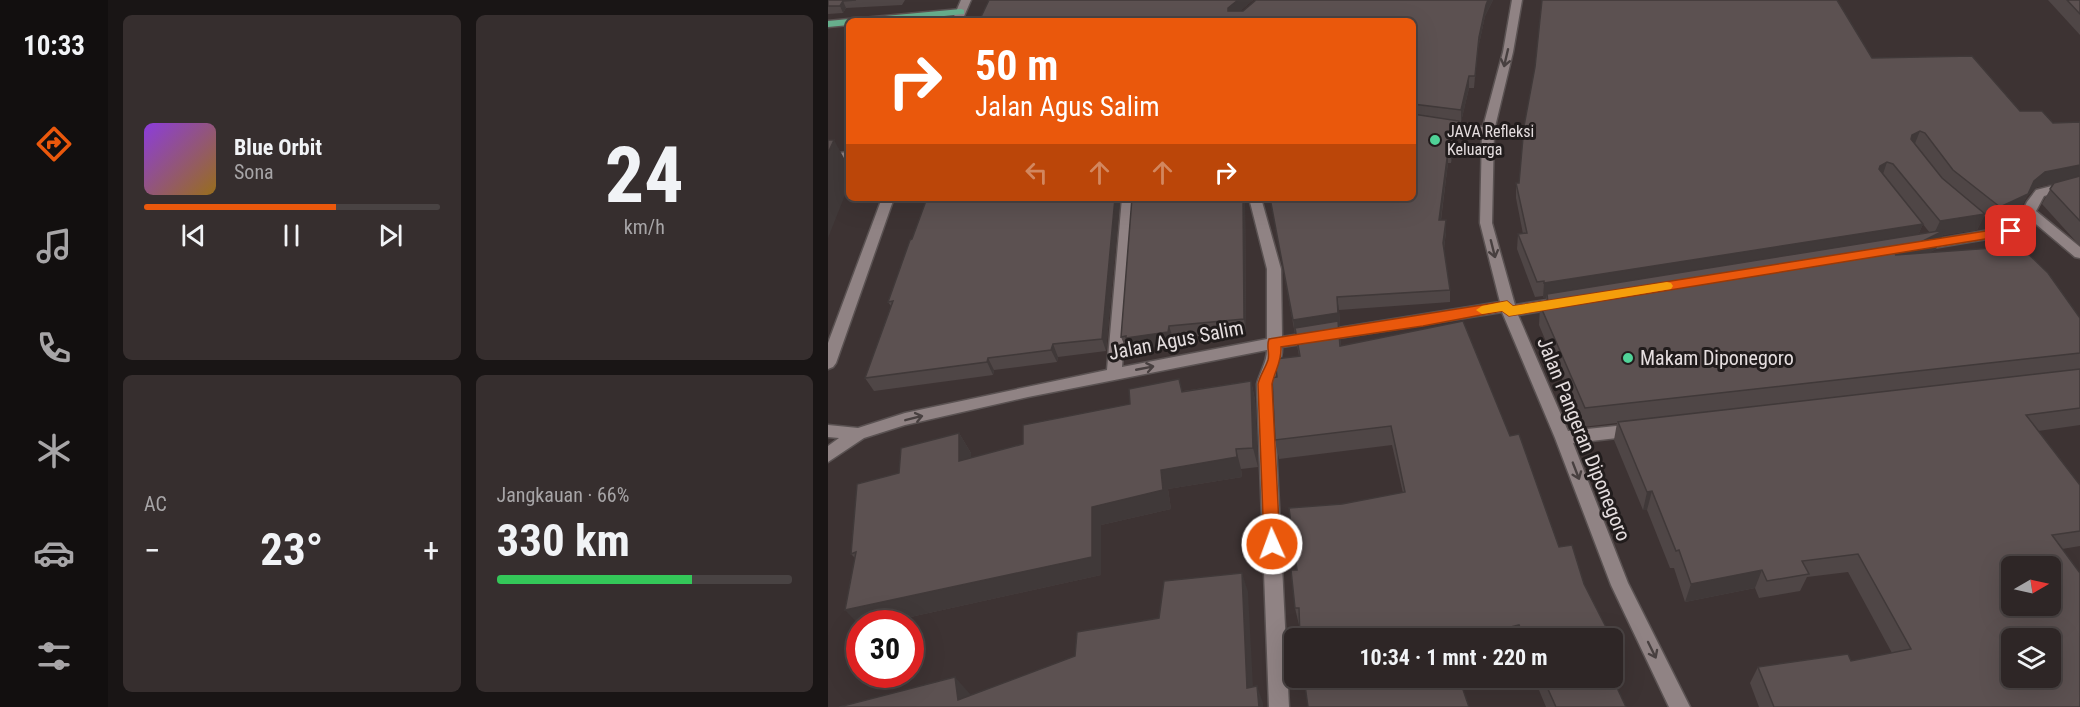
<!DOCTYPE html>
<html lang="id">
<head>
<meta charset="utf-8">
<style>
  body { margin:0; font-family:"Roboto Condensed",sans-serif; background:#362e2e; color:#f1f3f6; height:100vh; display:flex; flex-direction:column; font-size:22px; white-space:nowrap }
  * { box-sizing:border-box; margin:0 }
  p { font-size:20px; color:#a7a5a7 }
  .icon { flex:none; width:33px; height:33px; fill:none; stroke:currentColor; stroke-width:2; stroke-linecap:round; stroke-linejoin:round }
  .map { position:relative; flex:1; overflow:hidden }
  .drawer { display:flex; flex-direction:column; gap:15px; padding:15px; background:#191515; width:720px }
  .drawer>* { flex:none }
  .banner { position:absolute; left:18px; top:18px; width:570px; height:183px; border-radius:9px; box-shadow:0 6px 24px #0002,0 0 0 2px #494343; background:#ea580c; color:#fff; overflow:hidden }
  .needle { width:39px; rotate:81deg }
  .buttons { position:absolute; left:1173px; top:556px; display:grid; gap:12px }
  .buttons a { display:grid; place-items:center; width:60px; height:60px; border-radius:9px; background:#2e2626; box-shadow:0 6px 24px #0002,0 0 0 2px #494343; font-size:30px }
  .speed { position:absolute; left:18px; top:610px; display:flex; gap:12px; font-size:30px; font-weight:700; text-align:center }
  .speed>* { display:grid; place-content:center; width:78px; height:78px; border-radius:50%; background:#2e2626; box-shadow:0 6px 24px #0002,0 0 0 2px #494343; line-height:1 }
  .speed .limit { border:9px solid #d22; background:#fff; color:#111 }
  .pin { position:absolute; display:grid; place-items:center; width:51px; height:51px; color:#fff; margin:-26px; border-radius:12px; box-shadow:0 3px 9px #0006 }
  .me { position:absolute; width:66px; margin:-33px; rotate:358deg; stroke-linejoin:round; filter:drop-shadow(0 0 4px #0008) }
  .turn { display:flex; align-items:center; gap:21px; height:126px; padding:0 30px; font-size:27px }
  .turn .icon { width:78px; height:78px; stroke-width:2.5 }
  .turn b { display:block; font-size:42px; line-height:51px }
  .lanes { display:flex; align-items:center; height:57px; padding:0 30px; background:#0003; justify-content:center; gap:30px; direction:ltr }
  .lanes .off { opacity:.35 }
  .big { font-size:45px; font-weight:700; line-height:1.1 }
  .drawer .tile { flex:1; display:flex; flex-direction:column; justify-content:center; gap:9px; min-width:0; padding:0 21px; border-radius:9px; background:#362e2e }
  .drawer .dial { align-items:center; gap:0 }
  .dial b { font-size:78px; line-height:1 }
  .song { display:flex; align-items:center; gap:18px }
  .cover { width:72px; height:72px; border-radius:9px; background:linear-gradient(135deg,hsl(270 70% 55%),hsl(40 70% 35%)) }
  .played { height:6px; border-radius:3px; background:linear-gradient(90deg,#ea580c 65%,#494343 65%) }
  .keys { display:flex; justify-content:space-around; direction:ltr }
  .heat { display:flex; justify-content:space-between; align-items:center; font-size:33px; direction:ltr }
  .charge { height:9px; border-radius:4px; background:linear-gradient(90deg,#34c759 66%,#494343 0) }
  .drawer .tiles { flex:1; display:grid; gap:15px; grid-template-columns:repeat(2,1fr) }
  .trip { position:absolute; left:456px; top:628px; width:339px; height:60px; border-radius:9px; background:#2e2626; box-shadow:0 6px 24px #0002,0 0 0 2px #494343; font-weight:700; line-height:60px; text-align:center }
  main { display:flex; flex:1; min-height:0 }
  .tab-bar { display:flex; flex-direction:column; width:108px; justify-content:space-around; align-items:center; background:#120f0f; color:#a7a5a7 }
  .tab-bar .icon { width:42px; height:42px }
  .tab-bar .on { color:#ea580c }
  .tab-bar b { font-size:27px; color:#f1f3f6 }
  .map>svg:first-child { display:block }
</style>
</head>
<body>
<main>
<nav class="tab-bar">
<b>10:33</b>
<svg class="icon on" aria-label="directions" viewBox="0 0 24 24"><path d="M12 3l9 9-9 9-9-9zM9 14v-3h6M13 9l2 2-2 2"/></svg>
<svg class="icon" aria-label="music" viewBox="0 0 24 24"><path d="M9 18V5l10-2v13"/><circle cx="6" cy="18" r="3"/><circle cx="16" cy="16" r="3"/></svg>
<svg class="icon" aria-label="phone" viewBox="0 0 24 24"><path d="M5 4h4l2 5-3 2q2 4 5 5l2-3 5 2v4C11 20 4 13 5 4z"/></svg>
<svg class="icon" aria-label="climate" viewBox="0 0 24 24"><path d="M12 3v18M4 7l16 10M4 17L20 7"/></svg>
<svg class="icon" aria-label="car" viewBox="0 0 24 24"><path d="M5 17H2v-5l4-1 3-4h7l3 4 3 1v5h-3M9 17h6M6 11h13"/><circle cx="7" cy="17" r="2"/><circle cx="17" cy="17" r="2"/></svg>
<svg class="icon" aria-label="filters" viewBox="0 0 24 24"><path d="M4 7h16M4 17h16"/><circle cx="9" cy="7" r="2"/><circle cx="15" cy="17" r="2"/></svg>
</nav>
<section class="drawer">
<div class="tiles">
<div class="tile">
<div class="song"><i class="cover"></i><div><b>Blue Orbit</b><p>Sona</p></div></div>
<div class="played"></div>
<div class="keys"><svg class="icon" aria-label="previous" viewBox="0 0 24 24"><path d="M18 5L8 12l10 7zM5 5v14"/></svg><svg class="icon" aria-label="pause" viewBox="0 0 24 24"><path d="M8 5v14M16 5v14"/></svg><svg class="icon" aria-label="next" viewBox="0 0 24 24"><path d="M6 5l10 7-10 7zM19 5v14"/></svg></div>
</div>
<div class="tile dial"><b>24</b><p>km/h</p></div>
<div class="tile"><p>AC</p>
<div class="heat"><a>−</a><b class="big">23°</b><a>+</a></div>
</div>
<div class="tile"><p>Jangkauan · 66%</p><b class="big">330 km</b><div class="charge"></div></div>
</div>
</section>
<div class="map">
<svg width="1252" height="707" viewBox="0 0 1252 707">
  <rect width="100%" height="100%" fill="#3d3333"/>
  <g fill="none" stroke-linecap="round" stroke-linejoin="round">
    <!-- minor casing -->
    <g stroke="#5a5252" stroke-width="3">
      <path id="minor" d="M133 0H143L134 21H124Z
        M684 0H694L685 52 666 131 664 223 687 305 732 298 739 303 732 308 690 315 740 431 807 424 813 426 815 430 813 434 807 436 745 443 800 583 862 707H841L783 585 727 438 674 312 454 347C455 361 447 370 445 384L461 707H441L429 384C432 372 439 362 439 350L200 397 77 425 36 438 0 462V446L11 438 0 437V425L30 428 77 413 279 370 294 198H306L294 367 439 339V269L421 198H433L453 269 454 337 672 302 652 223 654 134 585 124V118L655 127 675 52Z
        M21 152V160L0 162V154Z
        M1252 179V187L1216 196 1208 211 1252 247V258L1247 257 1203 220 1195 229 1183 235 1093 250 1086 246 1093 242 1179 227 1191 219 1199 202 1208 190Z
        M54 198H66L8 363 5 367 0 369V343Z"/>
    </g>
    <!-- major casing -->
    <g stroke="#5a5252" stroke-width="3">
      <path id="major" d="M133 9 136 10V14L67 21H30L35 18Z
        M21 19 25 21H21V25L0 27V21Z"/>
    </g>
    <!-- minor -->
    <use href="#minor" fill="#908384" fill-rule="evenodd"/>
    <!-- major -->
    <use href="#major" fill="#68b08e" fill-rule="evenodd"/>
  </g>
  <!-- wall -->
  <path fill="#4f4646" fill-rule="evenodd" d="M0 0H77L74 5 18 8 15 13 0 14Z
    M161 0H425L412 11H415L428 0H665L657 16 650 49 646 88H641L633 122H631V133L623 163H620L613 220 618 232 616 249 622 290V302L511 310 512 325 511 326 513 346 682 436 731 547 756 584 784 639H472L471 625 467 608 469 570 514 504 575 493 564 445 451 459 447 440 449 377 471 356 442 198H585V21Z
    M1220 0H1252V35Z
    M1044 58 1225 123 1252 122V246L1214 204 1225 184 1209 187 1199 196 1192 209 1164 223 1156 216 1149 230 1115 235 1108 249 1102 252 1252 318V425L1210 431 1252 485V546L1234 549 1252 707H931L922 683 930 667 1023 661 1064 653 1020 572 979 577 972 591 931 598 927 588 857 602 846 568H842L819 510H815L786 440 789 423 754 427 711 325 712 305 718 304V298H715V296L707 297 689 249 690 234H695L688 198V183H691L707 67ZM1059 179 1102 233 1090 235 1095 224Z
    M99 198H292L278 351 230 357 229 362 166 370 165 375 46 391 37 378 63 306 60 302Z
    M304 198H417L418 332 345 338 344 344 302 351V349H298L293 337Z
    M423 381 427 400 430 467 413 469 414 477 340 489 343 509 273 525V575L51 624H32L27 558 23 554 71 473 131 433 143 453V458L195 444 302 404 355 391Z
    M706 678H784L798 707H718Z"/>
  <!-- shaded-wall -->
  <path fill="#403939" d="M410 0H425L403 19 400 8Z
    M660 0H665L657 16 650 49 646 88 647 76 651 37 658 5Z
    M15 1 18 8 15 13 12 6Z
    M641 76V88L633 122V110Z
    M631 121V133L623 163V151Z
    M1092 131 1086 146 1078 150 1084 135Z
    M6 140 21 167V185L0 238V153Z
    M620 151V163L611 233V220Z
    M1059 162 1054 177 1046 181 1052 166Z
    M1252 165V178L1209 187 1199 196 1192 209 1164 223 1172 207 1217 172Z
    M287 198H292L278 351 274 339Z
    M415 198H417L418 332 416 319Z
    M1157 214 1149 230 1115 235 1108 249 1058 274 1067 255 1105 236 1112 221Z
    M618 220V232L615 255V243Z
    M1095 224 1088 239 719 294 718 298H715L716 283Z
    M509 297 511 310 512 325 511 326 514 365 467 333 465 320Z
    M341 326 345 338 344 344 302 351 298 338Z
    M225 344 230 357 229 362 223 350Z
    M160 358 166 370 165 375 159 362Z
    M423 381 427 400 430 467 425 448Z
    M131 433 143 453V480L131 461Z
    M408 449 413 469 414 477 340 489 343 509 273 525V575L51 624H32V626L17 610 264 507 333 470Z
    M824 491 819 510H815L819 492Z
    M934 570 927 588 857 602 863 584Z
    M414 573 420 592 426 705 419 688Z
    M691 625 690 639H636Z
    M794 657 789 673 784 675V660Z
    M127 677 142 694 144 707 130 700Z
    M429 686 435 703V707H431Z"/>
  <!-- building -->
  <path fill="#5c5151" stroke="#403939" stroke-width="1.5" fill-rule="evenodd" d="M0 0H28L15 1 12 6H0Z
    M161 0H410L400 8V11H415L428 0H660L658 5 651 37 647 76H641L633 110 585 104V21H151Z
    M714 0H1009L1044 58 1144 56 1192 111H1214L1225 123 1252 122V165L1217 172 1206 181 1200 194 1172 207 1125 170 1097 133 1092 131 1084 135 1083 139 1114 178 1157 214 1112 221 1065 164 1059 162 1052 166 1051 169 1095 224 716 283V281L709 282 690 234 699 233 688 183H691L696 126 707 67Z
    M1239 0H1252V14Z
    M585 114 631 121 623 151H620L611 220H618L615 243 622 290 509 297 510 313 465 320 442 198H585Z
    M0 140H6L0 153Z
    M1252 176V221L1222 189 1226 183Z
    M99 198H287L274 339 225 344 223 350 160 358 159 362 37 378 65 301 60 302 82 240 84 239Z
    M304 198H415L416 319 341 326 340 332 298 338V336L293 337Z
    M1117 230 1067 255 1192 246 1220 273 1252 318V353L757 408 712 305 720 304 719 294Z
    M510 321 512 346 635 321 682 436 691 434 731 547 744 545 756 584 784 639H697L691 625 636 639H472L471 608H467L463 570H469L461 508 514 504 577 492 563 426 447 440 444 378 449 377 447 359 472 356 467 328Z
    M1252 369V408L1198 415 1252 485V531L1224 535 1252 573V707H946L930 667 1020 654 1023 661 1083 649 1030 554 974 561 981 574 939 581 934 570 863 584 851 550 848 551 824 491 819 492 790 422ZM1184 567H1222V606H1184ZM1184 639H1222V678H1184Z
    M351 379 354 392 423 381 425 448 408 449 409 457 333 470 335 490 264 507V557L17 610 28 552 23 554 29 484 71 473 73 448 131 433V461L195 444V425L302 404 301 389Z
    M414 573 419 688 429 686 431 707H11L127 677 130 700 247 656 249 632 331 618 336 581Z
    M784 639 794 657 784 660Z
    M784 677 798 707H728L715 678H784Z
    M476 678H631L641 707H480Z"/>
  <!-- one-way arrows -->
  <defs><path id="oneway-shaft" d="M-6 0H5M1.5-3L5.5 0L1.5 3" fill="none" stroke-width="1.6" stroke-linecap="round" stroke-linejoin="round" transform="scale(1.5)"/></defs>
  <g stroke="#484040">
    <use href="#oneway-shaft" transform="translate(678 58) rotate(103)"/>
    <use href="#oneway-shaft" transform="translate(665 249) rotate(76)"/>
    <use href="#oneway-shaft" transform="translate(317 368) rotate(-11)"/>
    <use href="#oneway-shaft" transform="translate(86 418) rotate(-14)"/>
    <use href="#oneway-shaft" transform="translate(748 471) rotate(69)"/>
    <use href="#oneway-shaft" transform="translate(824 650) rotate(64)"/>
  </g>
  <!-- route -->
  <path fill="#ea580c" stroke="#983908" stroke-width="1.5" d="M1183 227 1189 231 1188 234 681 316 674 311 595 326 453 347C454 361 447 370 444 384L452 544 450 549 444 551 438 549 436 544 430 384C432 375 437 369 440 360 442 353 438 346 441 339L679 301 685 306Z"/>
  <!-- slow -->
  <path fill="#f59e0b" d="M839 282 843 283 845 286 843 289 681 316 674 311 654 314 648 310 654 306 679 301 685 306Z"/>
  <!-- markers -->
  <g fill="#50d398" stroke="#211c1c" stroke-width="2">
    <circle cx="607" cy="140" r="6"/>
    <circle cx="800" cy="358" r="6"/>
  </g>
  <g text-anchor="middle" stroke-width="6" stroke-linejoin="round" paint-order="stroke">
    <!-- far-poi labels -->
    <g font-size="16" fill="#e5dedf" stroke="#211c1c" text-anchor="start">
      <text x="619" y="137">JAVA Refleksi<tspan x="619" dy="18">Keluarga</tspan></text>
    </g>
    <!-- street labels -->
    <g font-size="20" fill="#e5dedf" stroke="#211c1c">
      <text transform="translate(348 340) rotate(-11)" y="7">Jalan Agus Salim</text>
      <text transform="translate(756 439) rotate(68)" y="7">Jalan Pangeran Diponegoro</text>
    </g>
    <!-- poi labels -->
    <g font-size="20" fill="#e5dedf" stroke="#211c1c" text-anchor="start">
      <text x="812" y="365">Makam Diponegoro</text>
    </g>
  </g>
</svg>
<div class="buttons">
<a><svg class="needle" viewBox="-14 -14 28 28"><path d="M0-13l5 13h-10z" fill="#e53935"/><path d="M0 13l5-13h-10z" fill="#a7a5a7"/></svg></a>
<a><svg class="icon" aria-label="layers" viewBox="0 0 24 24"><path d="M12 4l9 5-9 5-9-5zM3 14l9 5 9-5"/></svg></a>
</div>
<div class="speed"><div class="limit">30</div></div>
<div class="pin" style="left:1183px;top:231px;background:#d93025"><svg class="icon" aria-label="arrive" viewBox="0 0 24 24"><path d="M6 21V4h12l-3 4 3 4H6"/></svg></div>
<svg class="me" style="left:444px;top:544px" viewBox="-20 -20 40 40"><circle r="17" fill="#ea580c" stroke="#fff" stroke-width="3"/><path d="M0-11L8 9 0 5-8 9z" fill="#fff"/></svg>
<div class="trip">10:34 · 1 mnt · 220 m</div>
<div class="banner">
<div class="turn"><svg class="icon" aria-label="right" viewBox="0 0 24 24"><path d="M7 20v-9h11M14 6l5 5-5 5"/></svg><div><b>50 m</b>Jalan Agus Salim</div></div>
<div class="lanes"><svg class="icon off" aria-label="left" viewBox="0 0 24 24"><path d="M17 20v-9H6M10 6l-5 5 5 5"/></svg><svg class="icon off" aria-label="ahead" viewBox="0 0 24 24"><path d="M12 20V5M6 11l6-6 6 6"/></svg><svg class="icon off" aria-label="ahead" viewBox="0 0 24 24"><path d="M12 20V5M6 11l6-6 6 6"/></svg><svg class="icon" aria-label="right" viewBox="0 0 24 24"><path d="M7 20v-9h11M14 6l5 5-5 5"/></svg></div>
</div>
</div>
</main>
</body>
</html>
